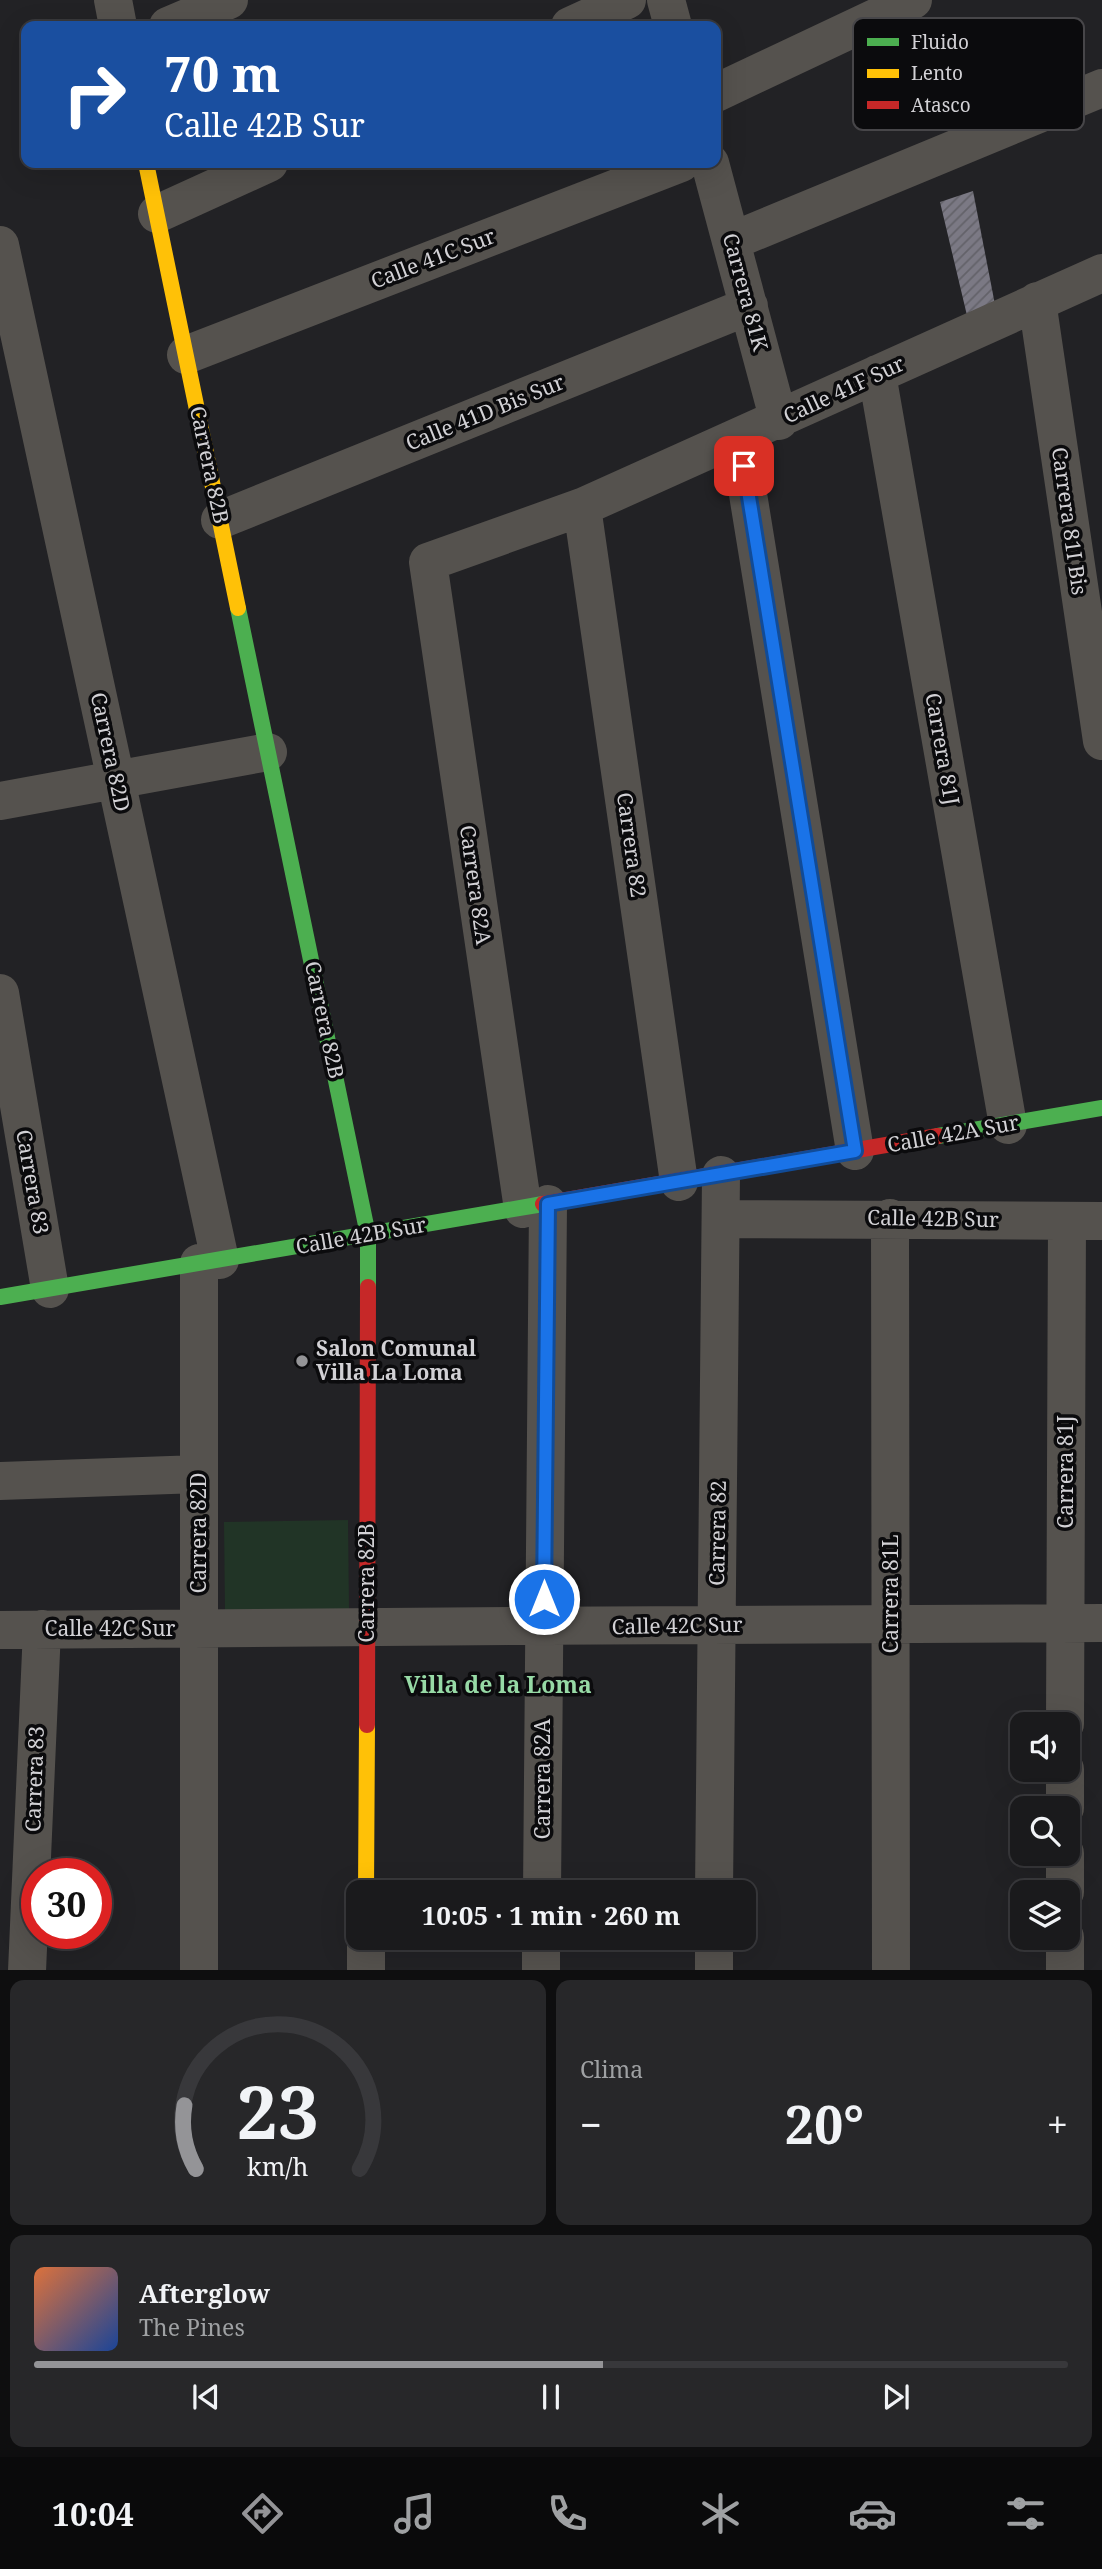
<!DOCTYPE html>
<html lang="es">
<head>
<meta charset="utf-8">
<style>
  body { margin:0; font-family:"Noto Serif",serif; background:#272729; color:#f1f3f6; height:100vh; display:flex; flex-direction:column; font-size:26px; white-space:nowrap }
  * { box-sizing:border-box; margin:0 }
  p { font-size:23px; color:#9fa1a3 }
  .icon { flex:none; width:38px; height:38px; fill:none; stroke:currentColor; stroke-width:2; stroke-linecap:round; stroke-linejoin:round }
  .map { position:relative; height:1970px; overflow:hidden }
  .drawer { display:flex; flex-direction:column; gap:10px; padding:10px; background:#0e0e0f; flex:1 }
  .drawer>* { flex:none }
  .guide { position:absolute; left:21px; top:21px; width:700px; height:147px; border-radius:14px; box-shadow:0 7px 28px #0002,0 0 0 2px #38383b; background:#1a4fa0; color:#fff; overflow:hidden }
  .controls { position:absolute; left:1010px; top:1712px; display:grid; gap:14px }
  .controls a { display:grid; place-items:center; width:70px; height:70px; border-radius:14px; background:#1a1a1c; box-shadow:0 7px 28px #0002,0 0 0 2px #38383b; font-size:35px }
  .speed { position:absolute; left:21px; top:1858px; display:flex; gap:14px; font-size:35px; font-weight:700; text-align:center }
  .speed>* { display:grid; place-content:center; width:91px; height:91px; border-radius:50%; background:#1a1a1c; box-shadow:0 7px 28px #0002,0 0 0 2px #38383b; line-height:1 }
  .speed .limit { border:10px solid #d22; background:#fff; color:#111 }
  .pin { position:absolute; display:grid; place-items:center; width:60px; height:60px; color:#fff; margin:-30px; border-radius:14px; box-shadow:0 4px 10px #0006 }
  .me { position:absolute; width:77px; margin:-38px; rotate:0deg; stroke-linejoin:round; filter:drop-shadow(0 0 5px #0008) }
  .turn { display:flex; align-items:center; gap:24px; height:147px; padding:0 28px; font-size:32px }
  .turn .icon { width:91px; height:91px; stroke-width:2.5 }
  .turn b { display:block; font-size:49px; line-height:60px }
  .big { font-size:52px; font-weight:700; line-height:1.1 }
  .drawer .tile { flex:1; display:flex; flex-direction:column; justify-content:center; gap:10px; min-width:0; padding:0 24px; border-radius:14px; background:#272729 }
  .drawer .dial { align-items:center; gap:0 }
  .dial svg { height:182px; overflow:visible; fill:none; stroke:#38383b; stroke-width:7; stroke-linecap:round; text-anchor:middle }
  .dial text { fill:#f1f3f6; stroke:none }
  .song { display:flex; align-items:center; gap:21px }
  .cover { width:84px; height:84px; border-radius:10px; background:linear-gradient(135deg,hsl(20 70% 55%),hsl(220 70% 35%)) }
  .played { height:7px; border-radius:4px; background:linear-gradient(90deg,#949497 55%,#38383b 55%) }
  .keys { display:flex; justify-content:space-around; direction:ltr }
  .heat { display:flex; justify-content:space-between; align-items:center; font-size:38px; direction:ltr }
  .drawer .tiles { flex:1; display:grid; gap:10px; grid-template-columns:1fr 1fr }
  .tile:last-child { grid-column:span 2 }
  .trip { position:absolute; left:346px; top:1880px; width:410px; height:70px; border-radius:14px; background:#1a1a1c; box-shadow:0 7px 28px #0002,0 0 0 2px #38383b; font-weight:700; line-height:70px; text-align:center }
  .dock { display:flex; height:112px; justify-content:space-around; align-items:center; background:#0a0a0b; color:#9fa1a3 }
  .dock .icon { width:49px; height:49px }
  .dock .on { color:#949497 }
  .dock b { font-size:32px; color:#f1f3f6 }
  .map>svg:first-child { display:block }
</style>
</head>
<body>
<div class="map">
<svg width="1102" height="1971" viewBox="0 0 1102 1971">
  <defs>
    <pattern id="building-hatch" width="6" height="6" patternUnits="userSpaceOnUse" patternTransform="scale(1.75)"><rect width="6" height="6" fill="#7b7984"/><path d="M-1 1l2-2M0 6l6-6M5 7l2-2" fill="none" stroke="#636269"/></pattern>
  </defs>
  <rect width="100%" height="100%" fill="#222225"/>
  <!-- pitch -->
  <path fill="#213426" d="M348 1520 349 1609 225 1611 224 1522Z"/>
  <!-- building -->
  <path fill="url(#building-hatch)" d="M973 191 997 315 970 328 940 202Z"/>
  <g fill="none" stroke-linecap="round" stroke-linejoin="round">
    <!-- street -->
    <path stroke="#55524e" stroke-width="38" d="M113 0 118 26
      M666 0 673 26
      M168 26 229 0
      M570 26 627 0
      M716 93 913 0
      M710 163 779 421
      M157 214 269 163
      M732 241 1102 88
      M0 245 220 1260
      M1037 301 1102 741
      M186 355 681 163
      M877 374 1008 1125
      M739 439 855 1151
      M582 507 679 1182
      M220 520 749 306
      M0 801 268 752
      M0 993 50 1289
      M523 1209 428 562 582 507 1102 273
      M890 1218 891 1971
      M722 1219 1102 1221
      M0 1481 199 1474
      M0 1630C367 1627 735 1624 1102 1623
      M1065 1724 1067 1221
      M1065 1808V1769
      M542 1892 548 1204
      M714 1892 721 1175
      M1065 1892V1853
      M27 1971 42 1629
      M199 1971V1263
      M366 1971V1937
      M541 1971V1937
      M714 1971V1937
      M1065 1971V1937"/>
    <!-- fast -->
    <path stroke="#4caf50" stroke-width="16" d="M238 608 368 1235V1287
      M938 1136 1102 1108
      M0 1297 543 1204"/>
    <!-- slow -->
    <path stroke="#ffc107" stroke-width="16" d="M146 163 238 608
      M366 1892 367 1725"/>
    <!-- jam -->
    <path stroke="#c62828" stroke-width="16" d="M543 1204 938 1136
      M367 1725 368 1287"/>
  </g>
  <g fill="none" stroke-linecap="round" stroke-linejoin="round">
    <!-- route casing -->
    <g stroke="#114b97" stroke-width="18">
      <path id="route" d="M544 1599 548 1204 855 1151 744 466"/>
    </g>
    <!-- route -->
    <use href="#route" stroke="#1a73e8" stroke-width="12"/>
  </g>
  <!-- markers -->
  <circle fill="#949497" stroke="#0b0b0d" stroke-width="2.5" cx="302" cy="1361" r="7"/>
  <g text-anchor="middle" stroke-width="7" stroke-linejoin="round" paint-order="stroke">
    <!-- street labels -->
    <g font-size="21" fill="#d2d1d5" stroke="#0b0b0d">
      <text transform="translate(433 259) rotate(-21)" y="7">Calle 41C Sur</text>
      <text transform="translate(745 292) rotate(75)" y="7">Carrera 81K</text>
      <text transform="translate(844 390) rotate(-25)" y="7">Calle 41F Sur</text>
      <text transform="translate(485 413) rotate(-22)" y="7">Calle 41D Bis Sur</text>
      <text transform="translate(209 465) rotate(78)" y="7">Carrera 82B</text>
      <text transform="translate(1069 521) rotate(82)" y="7">Carrera 81I Bis</text>
      <text transform="translate(942 749) rotate(80)" y="7">Carrera 81J</text>
      <text transform="translate(110 752) rotate(78)" y="7">Carrera 82D</text>
      <text transform="translate(631 845) rotate(82)" y="7">Carrera 82</text>
      <text transform="translate(475 885) rotate(82)" y="7">Carrera 82A</text>
      <text transform="translate(324 1020) rotate(78)" y="7">Carrera 82B</text>
      <text transform="translate(953 1134) rotate(-10)" y="7">Calle 42A Sur</text>
      <text transform="translate(32 1182) rotate(80)" y="7">Carrera 83</text>
      <text transform="translate(933 1219) rotate(1)" y="7">Calle 42B Sur</text>
      <text transform="translate(361 1236) rotate(-10)" y="7">Calle 42B Sur</text>
      <text transform="translate(1066 1472) rotate(-90)" y="7">Carrera 81J</text>
      <text transform="translate(199 1533) rotate(-90)" y="7">Carrera 82D</text>
      <text transform="translate(718 1533) rotate(-89)" y="7">Carrera 82</text>
      <text transform="translate(367 1583) rotate(-90)" y="7">Carrera 82B</text>
      <text transform="translate(891 1594) rotate(-90)" y="7">Carrera 81L</text>
      <text transform="translate(677 1626) rotate(-1)" y="7">Calle 42C Sur</text>
      <text x="110" y="1636">Calle 42C Sur</text>
      <text transform="translate(35 1779) rotate(-88)" y="7">Carrera 83</text>
      <text transform="translate(543 1779) rotate(-90)" y="7">Carrera 82A</text>
    </g>
    <!-- poi labels -->
    <g font-size="21" font-weight="bold" fill="#d2d1d5" stroke="#0b0b0d" text-anchor="start">
      <text x="316" y="1356">Salon Comunal<tspan x="316" dy="24">Villa La Loma</tspan></text>
    </g>
    <!-- neighbourhood labels -->
    <g font-size="23" font-weight="bold" fill="#97daa6" stroke="#0b0b0d">
      <text x="498" y="1693">Villa de la Loma</text>
    </g>
  </g>
  <!-- legend -->
  <rect x="853" y="18" width="231" height="112" rx="10" fill="#0b0b0d" stroke="#474649" stroke-width="2"/>
  <rect x="867" y="38" width="32" height="8" fill="#4caf50"/>
  <rect x="867" y="69" width="32" height="9" fill="#ffc107"/>
  <rect x="867" y="101" width="32" height="8" fill="#c62828"/>
  <g font-size="19" fill="#d2d1d5">
    <text x="911" y="49">Fluido</text>
    <text x="911" y="80">Lento</text>
    <text x="911" y="112">Atasco</text>
  </g>
</svg>
<div class="controls">
<a><svg class="icon" aria-label="sound" viewBox="0 0 24 24"><path d="M4 9h4l5-4v14l-5-4H4zM17 9q2 3 0 6"/></svg></a>
<a><svg class="icon" aria-label="search" viewBox="0 0 24 24"><circle cx="10" cy="10" r="6"/><path d="M15 15l6 6"/></svg></a>
<a><svg class="icon" aria-label="layers" viewBox="0 0 24 24"><path d="M12 4l9 5-9 5-9-5zM3 14l9 5 9-5"/></svg></a>
</div>
<div class="speed"><div class="limit">30</div></div>
<div class="pin" style="left:744px;top:466px;background:#d93025"><svg class="icon" aria-label="arrive" viewBox="0 0 24 24"><path d="M6 21V4h12l-3 4 3 4H6"/></svg></div>
<svg class="me" style="left:544px;top:1599px" viewBox="-20 -20 40 40"><circle r="17" fill="#1a73e8" stroke="#fff" stroke-width="3"/><path d="M0-11L8 9 0 5-8 9z" fill="#fff"/></svg>
<div class="trip">10:05 · 1 min · 260 m</div>
<div class="guide">
<div class="turn"><svg class="icon" aria-label="right" viewBox="0 0 24 24"><path d="M7 20v-9h11M14 6l5 5-5 5"/></svg><div><b>70 m</b>Calle 42B Sur</div></div>
</div>
</div>
<section class="drawer">
<div class="tiles">
<div class="tile dial"><svg viewBox="0 0 100 80">
<path d="M14 69A42 42 0 1 1 86 69"/>
<path d="M14 69A42 42 0 0 1 9 41" stroke="#949497"/>
<text x="50" y="56" font-size="32" font-weight="700">23</text>
<text x="50" y="72" font-size="11">km/h</text>
</svg></div>
<div class="tile"><p>Clima</p>
<div class="heat"><a>−</a><b class="big">20°</b><a>+</a></div>
</div>
<div class="tile">
<div class="song"><i class="cover"></i><div><b>Afterglow</b><p>The Pines</p></div></div>
<div class="played"></div>
<div class="keys"><svg class="icon" aria-label="previous" viewBox="0 0 24 24"><path d="M18 5L8 12l10 7zM5 5v14"/></svg><svg class="icon" aria-label="pause" viewBox="0 0 24 24"><path d="M8 5v14M16 5v14"/></svg><svg class="icon" aria-label="next" viewBox="0 0 24 24"><path d="M6 5l10 7-10 7zM19 5v14"/></svg></div>
</div>
</div>
</section>
<nav class="dock">
<b>10:04</b>
<svg class="icon on" aria-label="directions" viewBox="0 0 24 24"><path d="M12 3l9 9-9 9-9-9zM9 14v-3h6M13 9l2 2-2 2"/></svg>
<svg class="icon" aria-label="music" viewBox="0 0 24 24"><path d="M9 18V5l10-2v13"/><circle cx="6" cy="18" r="3"/><circle cx="16" cy="16" r="3"/></svg>
<svg class="icon" aria-label="phone" viewBox="0 0 24 24"><path d="M5 4h4l2 5-3 2q2 4 5 5l2-3 5 2v4C11 20 4 13 5 4z"/></svg>
<svg class="icon" aria-label="climate" viewBox="0 0 24 24"><path d="M12 3v18M4 7l16 10M4 17L20 7"/></svg>
<svg class="icon" aria-label="car" viewBox="0 0 24 24"><path d="M5 17H2v-5l4-1 3-4h7l3 4 3 1v5h-3M9 17h6M6 11h13"/><circle cx="7" cy="17" r="2"/><circle cx="17" cy="17" r="2"/></svg>
<svg class="icon" aria-label="filters" viewBox="0 0 24 24"><path d="M4 7h16M4 17h16"/><circle cx="9" cy="7" r="2"/><circle cx="15" cy="17" r="2"/></svg>
</nav>
</body>
</html>
